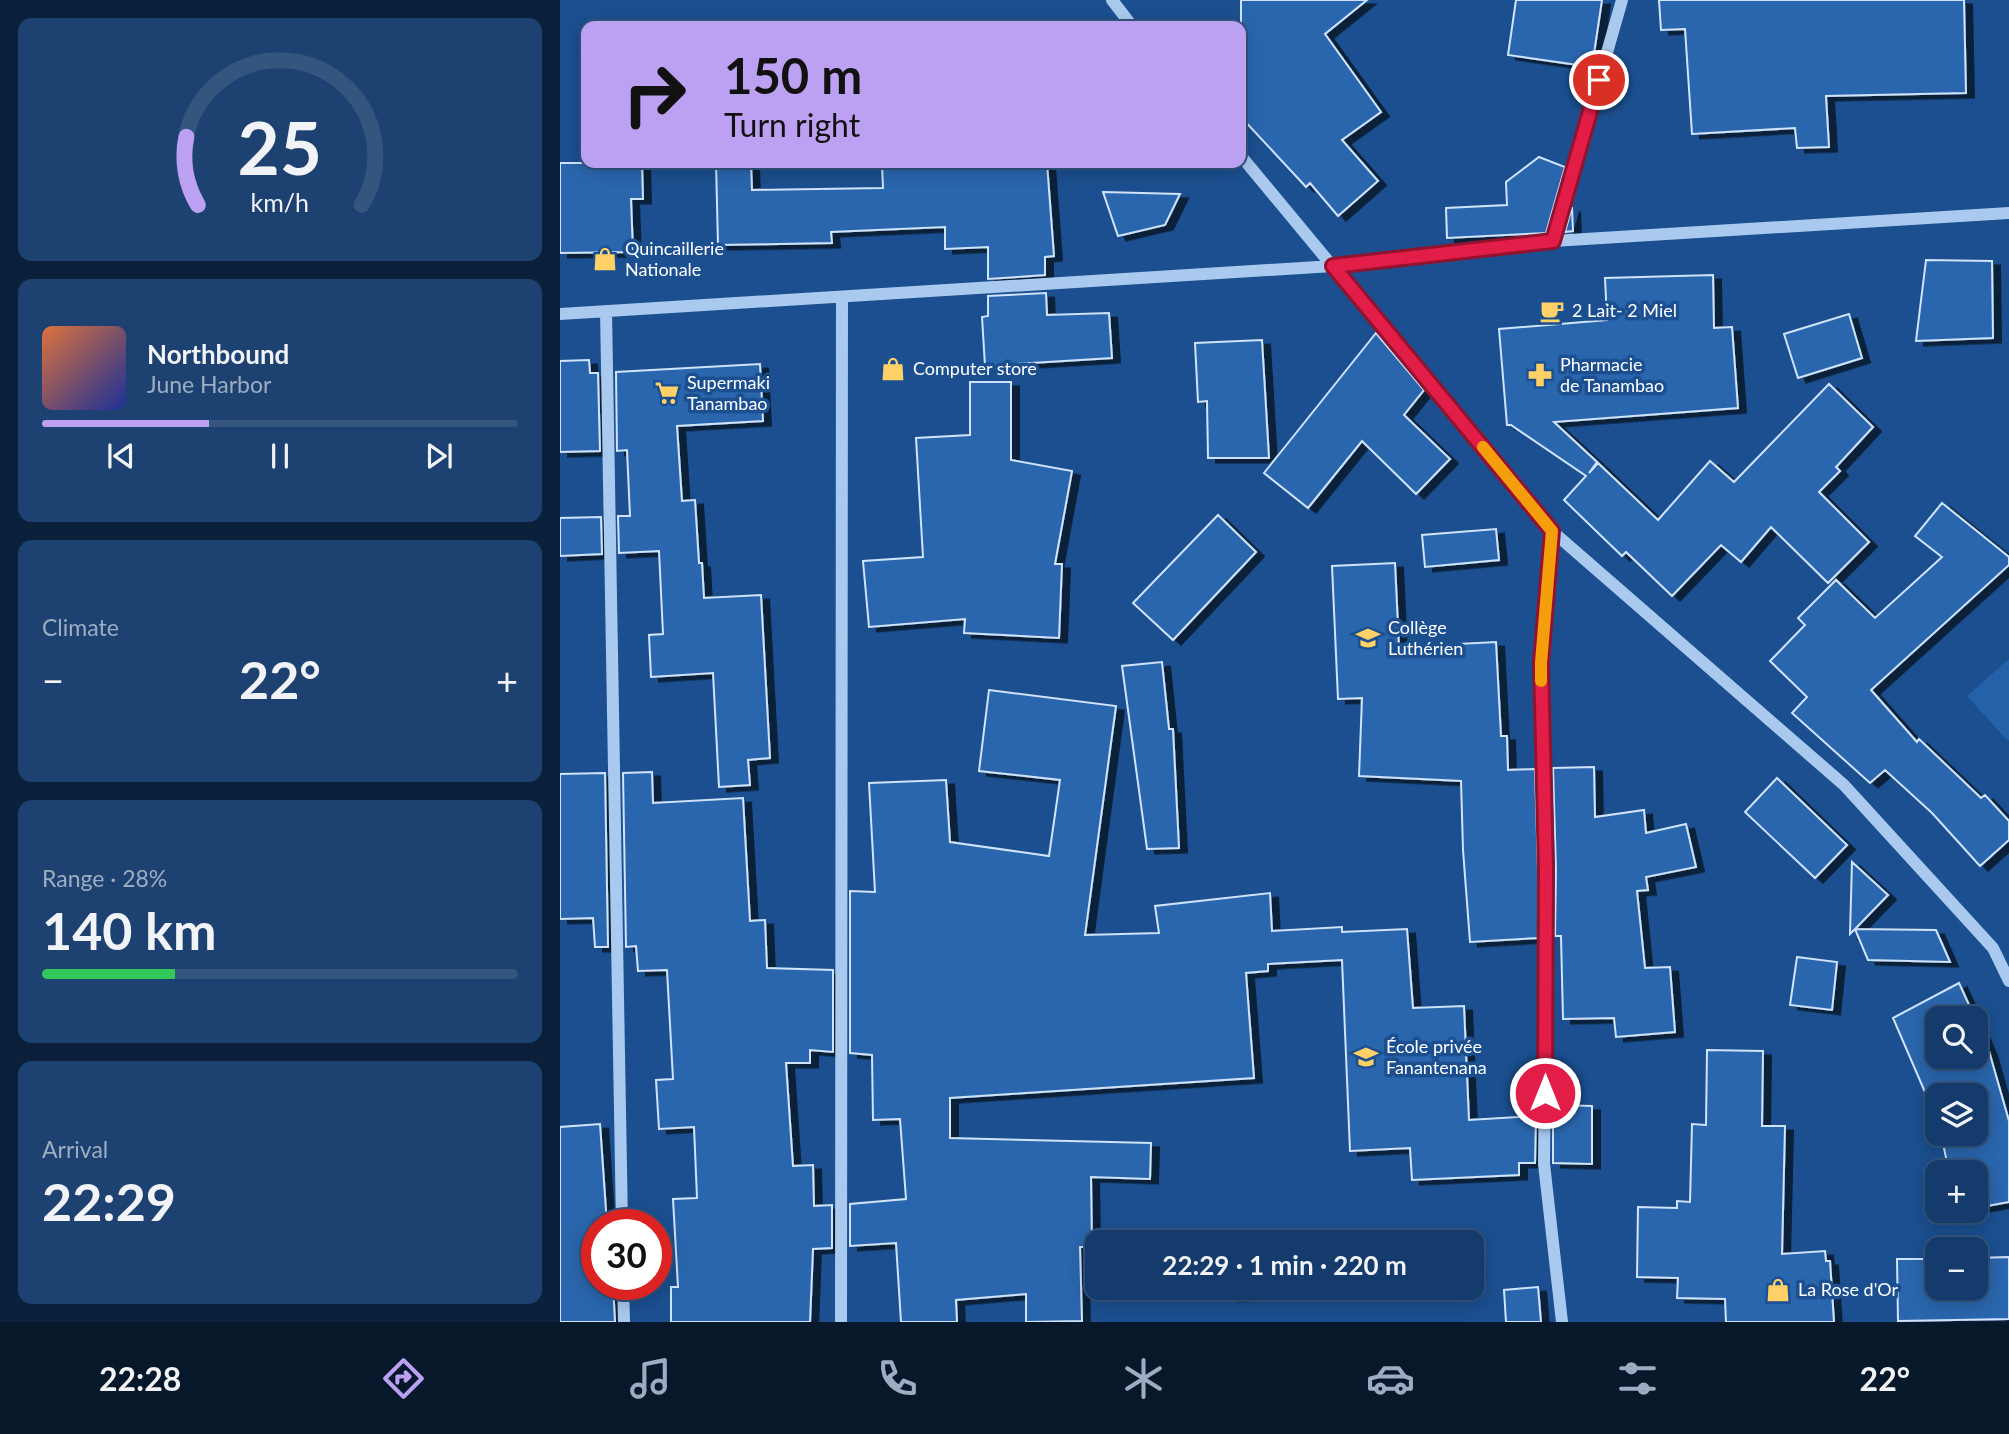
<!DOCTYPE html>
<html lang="en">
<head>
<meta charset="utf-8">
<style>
  body { margin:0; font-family:Lato,sans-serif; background:#1d4271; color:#f1f3f6; height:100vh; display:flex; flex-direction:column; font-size:26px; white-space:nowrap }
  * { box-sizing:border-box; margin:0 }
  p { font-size:23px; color:#9dadc1 }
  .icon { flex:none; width:38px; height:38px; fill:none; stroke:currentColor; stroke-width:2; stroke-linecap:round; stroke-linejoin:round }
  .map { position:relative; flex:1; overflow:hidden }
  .details { display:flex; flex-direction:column; gap:18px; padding:18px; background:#0b203b; width:560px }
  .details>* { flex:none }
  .top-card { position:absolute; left:21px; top:21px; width:665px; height:147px; border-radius:14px; box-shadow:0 4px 18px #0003,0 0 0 2px #33557e; background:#bca0f2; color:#111; overflow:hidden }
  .buttons { position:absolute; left:1365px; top:1006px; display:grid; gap:14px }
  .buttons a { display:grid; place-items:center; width:63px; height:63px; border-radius:14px; background:#143b6b; box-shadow:0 4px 18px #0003,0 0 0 2px #33557e; font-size:35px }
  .speed { position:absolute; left:21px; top:1209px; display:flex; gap:14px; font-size:35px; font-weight:700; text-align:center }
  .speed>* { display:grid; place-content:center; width:91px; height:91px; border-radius:50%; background:#143b6b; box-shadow:0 4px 18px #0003,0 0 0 2px #33557e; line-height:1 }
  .speed .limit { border:10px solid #d22; background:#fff; color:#111 }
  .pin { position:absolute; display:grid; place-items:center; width:60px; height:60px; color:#fff; margin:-30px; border:4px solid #fff; border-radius:50%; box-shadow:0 2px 7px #0007 }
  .me { position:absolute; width:77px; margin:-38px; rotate:0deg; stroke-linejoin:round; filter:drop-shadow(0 0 5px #0008) }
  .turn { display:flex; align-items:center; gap:24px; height:147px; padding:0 28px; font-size:32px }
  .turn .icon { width:91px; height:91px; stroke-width:2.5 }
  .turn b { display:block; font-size:49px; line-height:60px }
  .big { font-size:52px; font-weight:700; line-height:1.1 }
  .details .widget { flex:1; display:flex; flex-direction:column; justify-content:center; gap:10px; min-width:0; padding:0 24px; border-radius:14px; background:#1d4271 }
  .details .dial { align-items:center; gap:0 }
  .dial svg { height:182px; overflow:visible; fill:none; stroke:#33557e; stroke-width:7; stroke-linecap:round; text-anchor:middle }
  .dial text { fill:#f1f3f6; stroke:none }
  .song { display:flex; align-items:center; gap:21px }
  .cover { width:84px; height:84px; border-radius:10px; background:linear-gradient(135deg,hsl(20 70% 55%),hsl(230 70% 35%)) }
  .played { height:7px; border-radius:4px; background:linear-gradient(90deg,#bca0f2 35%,#33557e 35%) }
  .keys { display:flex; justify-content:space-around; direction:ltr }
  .heat { display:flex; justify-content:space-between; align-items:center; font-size:38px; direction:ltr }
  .charge { height:10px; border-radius:5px; background:linear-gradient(90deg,#34c759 28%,#33557e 0) }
  .trip { position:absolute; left:525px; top:1230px; width:399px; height:70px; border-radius:14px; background:#143b6b; box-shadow:0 4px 18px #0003,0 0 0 2px #33557e; font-weight:700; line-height:70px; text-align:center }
  .menu { display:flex; height:112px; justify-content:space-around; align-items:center; background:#08182b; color:#9dadc1 }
  .menu .icon { width:49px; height:49px }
  .menu .on { color:#bca0f2 }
  .menu b { font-size:32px; color:#f1f3f6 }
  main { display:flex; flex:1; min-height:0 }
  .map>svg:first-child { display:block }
</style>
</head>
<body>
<main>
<section class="details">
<div class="widget dial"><svg viewBox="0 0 100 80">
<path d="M14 69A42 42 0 1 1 86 69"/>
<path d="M14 69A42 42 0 0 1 9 39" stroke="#bca0f2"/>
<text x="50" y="56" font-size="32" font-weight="700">25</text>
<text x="50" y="72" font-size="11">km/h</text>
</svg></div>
<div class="widget">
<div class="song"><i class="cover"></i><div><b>Northbound</b><p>June Harbor</p></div></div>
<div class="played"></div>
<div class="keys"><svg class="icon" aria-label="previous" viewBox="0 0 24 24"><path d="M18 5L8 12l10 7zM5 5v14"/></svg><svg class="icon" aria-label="pause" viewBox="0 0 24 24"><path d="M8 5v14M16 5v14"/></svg><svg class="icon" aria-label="next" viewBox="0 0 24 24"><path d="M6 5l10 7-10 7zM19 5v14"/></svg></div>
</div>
<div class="widget"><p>Climate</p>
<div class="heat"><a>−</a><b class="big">22°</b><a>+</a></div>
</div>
<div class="widget"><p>Range · 28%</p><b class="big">140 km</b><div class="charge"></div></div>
<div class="widget"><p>Arrival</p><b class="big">22:29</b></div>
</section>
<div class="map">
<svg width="1449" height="1322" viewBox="0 0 1449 1322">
  <defs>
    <filter id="shadow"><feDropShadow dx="8" dy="4.5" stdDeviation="0" flood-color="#0009"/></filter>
  </defs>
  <rect width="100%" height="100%" fill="#1b4f8f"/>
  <!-- pitch -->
  <path fill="#2461a8" d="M1449 659V740L1448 741 1407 696Z"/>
  <!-- building -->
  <path fill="#2a66ad" stroke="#cfe3fa" stroke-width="2" filter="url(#shadow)" d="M681 0H807L765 34 821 112 782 140 818 181 778 216 750 183 746 187 681 117Z
    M956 0H1042L1032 67 948 55Z
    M1099 0H1404L1406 93 1266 96 1269 147 1237 148 1235 128 1132 134 1125 29 1101 30Z
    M979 157 1005 167 986 233 887 238 886 208 947 205 946 182Z
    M0 163H82L83 199H71L73 252 0 253Z
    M156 163H191L192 190 323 188 322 165 393 163H487L494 256 485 257V275L428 279V247L385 249V227L271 232 272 243 158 245Z
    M543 192 620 194 605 225 558 236Z
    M1012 207 1013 231 1005 232Z
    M1366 260 1432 261 1433 338 1356 341Z
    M1153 275 1154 328 1172 327 1178 408 994 422 1037 462 1029 473 1038 463 1098 520 1150 461 1174 482 1269 384 1313 427 1276 467 1280 471 1259 492 1309 542 1268 583 1211 527 1181 562 1161 545 1112 596 1066 552 1062 556 1004 500 1026 476 951 425H947L939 329 1047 320 1045 278Z
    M486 293 487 315 549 313 552 358 425 366 422 317 428 316V296Z
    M1289 314 1302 358 1238 378 1224 334Z
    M816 333 864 390 844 415 890 459 856 494 802 441 748 508 704 473Z
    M702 340 709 458H648L647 401 638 402 635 343Z
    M29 360 30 373H38L40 451 0 452V361Z
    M200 364 203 421 117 426 122 501 135 500 139 563H142L144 598 201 595 210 758 188 760 190 785 159 787 153 673 91 677 89 635 103 634 99 551 59 553 58 516H70L67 450 57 451 56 372Z
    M410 382H451V460L512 471 495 564H502L499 638 404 633 405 619 309 627 303 561 363 557 356 438 410 435Z
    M1382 503 1449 557V565L1311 690 1357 742 1359 739 1421 798 1425 795 1449 821V840L1420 866 1372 813 1325 770 1310 783 1232 713 1247 697 1210 661 1245 625 1238 618 1276 580 1315 618 1382 557 1355 536Z
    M658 515 696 552 613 640 573 603Z
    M41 517 42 554 0 556V518Z
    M936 529 939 560 865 567 862 535Z
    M835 563 839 647 936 642 941 736H947L948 770 975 769 978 870V938L910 942 903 850 901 781 799 776 802 698 778 699 772 566Z
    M602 662 609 729H613L619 848 587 849 562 666Z
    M429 690 556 706 525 935 599 933 595 906 710 893 712 931 782 927V932L847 929 853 1008 904 1006 909 1120 976 1116 975 1163H959V1175L852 1180 850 1148 790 1151 782 960 708 964V971L686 973 694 1078 390 1098V1138L591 1143 590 1179 531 1177 532 1247H520L522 1321 466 1322V1294L396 1300 397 1322H341L336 1243 290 1246V1204L346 1199 340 1119 313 1120 312 1055 290 1053V891L315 892 309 783 386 780 390 842 489 856 500 780 419 771Z
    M1034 767 1035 817 1084 810 1086 833 1126 824 1136 867 1086 877 1088 890 1077 891 1085 968 1110 967 1115 1032 1056 1037 1054 1018 1003 1019 1001 936H995L996 870 993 768Z
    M92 772 93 803 183 798 190 921 205 920 207 968 273 970V1052L250 1050V1063H226L233 1166 253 1165 254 1206 272 1205V1248L253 1249 250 1322H111V1287H118L113 1199 137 1198 134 1127 99 1129 96 1080 113 1079 107 970 78 971 76 946 66 947 63 773Z
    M45 773 48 947H35L33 918 0 919V774Z
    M1217 778 1287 845 1255 878 1185 812Z
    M1292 862 1328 895 1295 929 1376 930 1390 962 1308 960 1295 929 1290 934Z
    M1237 957 1277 962 1272 1010 1230 1005Z
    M1399 983 1415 1018H1377V1057H1416V1021L1429 1051 1449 1121V1202L1416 1208V1172H1389L1381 1134H1416V1096H1377V1120L1333 1018Z
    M1147 1050 1203 1051 1202 1126H1225L1222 1254 1265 1251 1266 1261H1270L1274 1322H1166L1165 1299 1117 1298 1118 1278 1077 1277 1078 1207 1117 1208V1201L1130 1202 1132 1124 1146 1125Z
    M998 1105 1032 1106V1164L993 1163V1115H998Z
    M40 1124 47 1225H37V1284H53L55 1322H0V1127Z
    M733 1237V1242H666V1241Z
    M1449 1257V1319L1338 1321 1337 1259H1377V1288H1416V1258Z
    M978 1287 981 1322H946L944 1290Z
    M669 1288H736L737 1294 670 1297Z"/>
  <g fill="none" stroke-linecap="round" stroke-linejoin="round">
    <!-- minor -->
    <path stroke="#a9c9ee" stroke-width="12" d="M552 0 572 26
      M681 156 992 531 1284 785 1433 948 1449 981
      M993 241 1062 0
      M46 311 62 1225
      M0 314 773 266 993 241 1449 213
      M992 531 981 663 987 870 984 1164 1002 1322
      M63 1284 64 1322
      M281 1322 282 297"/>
  </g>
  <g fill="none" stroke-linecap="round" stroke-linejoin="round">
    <!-- route casing -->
    <g stroke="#92132f" stroke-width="18">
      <path id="route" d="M985 1093 986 870 981 663 992 531 773 266 993 241 1039 80"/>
    </g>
    <!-- route -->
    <use href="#route" stroke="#e11d48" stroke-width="12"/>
    <!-- slow -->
    <path stroke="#f59e0b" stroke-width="12" d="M923 447 992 531 981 663V681"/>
  </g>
  <!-- icons -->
  <defs>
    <g id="shop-bare" transform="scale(1.89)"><path d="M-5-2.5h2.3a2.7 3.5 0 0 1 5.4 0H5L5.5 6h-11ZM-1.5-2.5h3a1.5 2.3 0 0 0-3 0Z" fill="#ffd166" stroke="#1b4f8f" stroke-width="2.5" paint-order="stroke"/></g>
    <g id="cafe-bare" transform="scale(1.89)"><path d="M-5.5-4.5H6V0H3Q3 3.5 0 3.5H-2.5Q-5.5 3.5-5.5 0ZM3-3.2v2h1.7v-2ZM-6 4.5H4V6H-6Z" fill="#ffd166" stroke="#1b4f8f" stroke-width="2.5" paint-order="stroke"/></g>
    <g id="pharmacy-bare" transform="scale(1.89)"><path d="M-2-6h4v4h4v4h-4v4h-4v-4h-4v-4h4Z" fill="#ffd166" stroke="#1b4f8f" stroke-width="2.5" paint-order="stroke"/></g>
    <g id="supermarket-bare" transform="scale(1.89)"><path d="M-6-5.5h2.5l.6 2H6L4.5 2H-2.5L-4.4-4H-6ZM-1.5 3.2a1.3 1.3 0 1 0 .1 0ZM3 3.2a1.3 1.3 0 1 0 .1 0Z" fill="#ffd166" stroke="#1b4f8f" stroke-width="2.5" paint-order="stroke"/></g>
    <g id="school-bare" transform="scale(1.89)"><path d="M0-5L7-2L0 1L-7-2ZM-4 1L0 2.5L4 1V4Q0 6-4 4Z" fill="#ffd166" stroke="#1b4f8f" stroke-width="2.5" paint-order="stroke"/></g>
  </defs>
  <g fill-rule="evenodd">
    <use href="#shop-bare" x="45" y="259"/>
    <use href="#cafe-bare" x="992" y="311"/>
    <use href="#shop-bare" x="333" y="369"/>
    <use href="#pharmacy-bare" x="980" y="375"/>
    <use href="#supermarket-bare" x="107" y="393"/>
    <use href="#school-bare" x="808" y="638"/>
    <use href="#school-bare" x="806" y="1057"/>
    <use href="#shop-bare" x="1218" y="1290"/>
  </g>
  <g text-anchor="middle" stroke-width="7" stroke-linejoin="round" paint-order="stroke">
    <!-- poi labels -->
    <g font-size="18" fill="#fff" stroke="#1b4f8f" text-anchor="start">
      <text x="65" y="255">Quincaillerie<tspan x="65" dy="21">Nationale</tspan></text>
      <text x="1012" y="317">2 Lait- 2 Miel</text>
      <text x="1000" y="371">Pharmacie<tspan x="1000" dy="21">de Tanambao</tspan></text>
      <text x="353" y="375">Computer store</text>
      <text x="127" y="389">Supermaki<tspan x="127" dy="21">Tanambao</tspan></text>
      <text x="828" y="634">Collège<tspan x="828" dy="21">Luthérien</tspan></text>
      <text x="826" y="1053">École privée<tspan x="826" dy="21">Fanantenana</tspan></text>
      <text x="1238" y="1296">La Rose d'Or</text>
    </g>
  </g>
</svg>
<div class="buttons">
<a><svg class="icon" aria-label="search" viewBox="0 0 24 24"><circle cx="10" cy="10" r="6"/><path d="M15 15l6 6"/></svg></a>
<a><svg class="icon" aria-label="layers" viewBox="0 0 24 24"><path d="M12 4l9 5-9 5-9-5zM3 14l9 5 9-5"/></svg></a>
<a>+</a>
<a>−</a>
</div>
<div class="speed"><div class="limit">30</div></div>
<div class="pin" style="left:1039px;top:80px;background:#d93025"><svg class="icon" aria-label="arrive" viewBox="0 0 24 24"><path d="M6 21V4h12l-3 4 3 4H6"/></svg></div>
<svg class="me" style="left:985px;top:1093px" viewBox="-20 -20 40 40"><circle r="17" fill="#e11d48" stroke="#fff" stroke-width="3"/><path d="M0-11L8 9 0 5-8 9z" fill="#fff"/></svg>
<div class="trip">22:29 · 1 min · 220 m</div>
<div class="top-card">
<div class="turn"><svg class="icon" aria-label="right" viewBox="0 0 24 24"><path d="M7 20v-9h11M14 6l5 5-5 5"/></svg><div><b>150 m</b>Turn right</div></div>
</div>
</div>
</main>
<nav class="menu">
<b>22:28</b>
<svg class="icon on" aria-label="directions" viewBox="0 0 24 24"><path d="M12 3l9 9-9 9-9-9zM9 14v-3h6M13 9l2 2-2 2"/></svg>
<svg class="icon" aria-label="music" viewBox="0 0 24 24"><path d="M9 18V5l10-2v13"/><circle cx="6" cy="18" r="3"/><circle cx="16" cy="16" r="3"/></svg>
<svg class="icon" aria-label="phone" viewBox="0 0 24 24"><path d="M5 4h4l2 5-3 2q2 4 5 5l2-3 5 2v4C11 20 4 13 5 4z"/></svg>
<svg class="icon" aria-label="climate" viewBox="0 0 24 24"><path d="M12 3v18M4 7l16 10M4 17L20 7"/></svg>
<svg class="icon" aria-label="car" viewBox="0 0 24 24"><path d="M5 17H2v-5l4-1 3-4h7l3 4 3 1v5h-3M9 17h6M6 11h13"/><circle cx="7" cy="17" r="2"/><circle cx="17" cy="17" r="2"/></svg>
<svg class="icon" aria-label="filters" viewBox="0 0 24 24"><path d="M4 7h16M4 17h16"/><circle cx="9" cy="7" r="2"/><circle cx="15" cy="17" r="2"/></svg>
<b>22°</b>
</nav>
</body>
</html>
